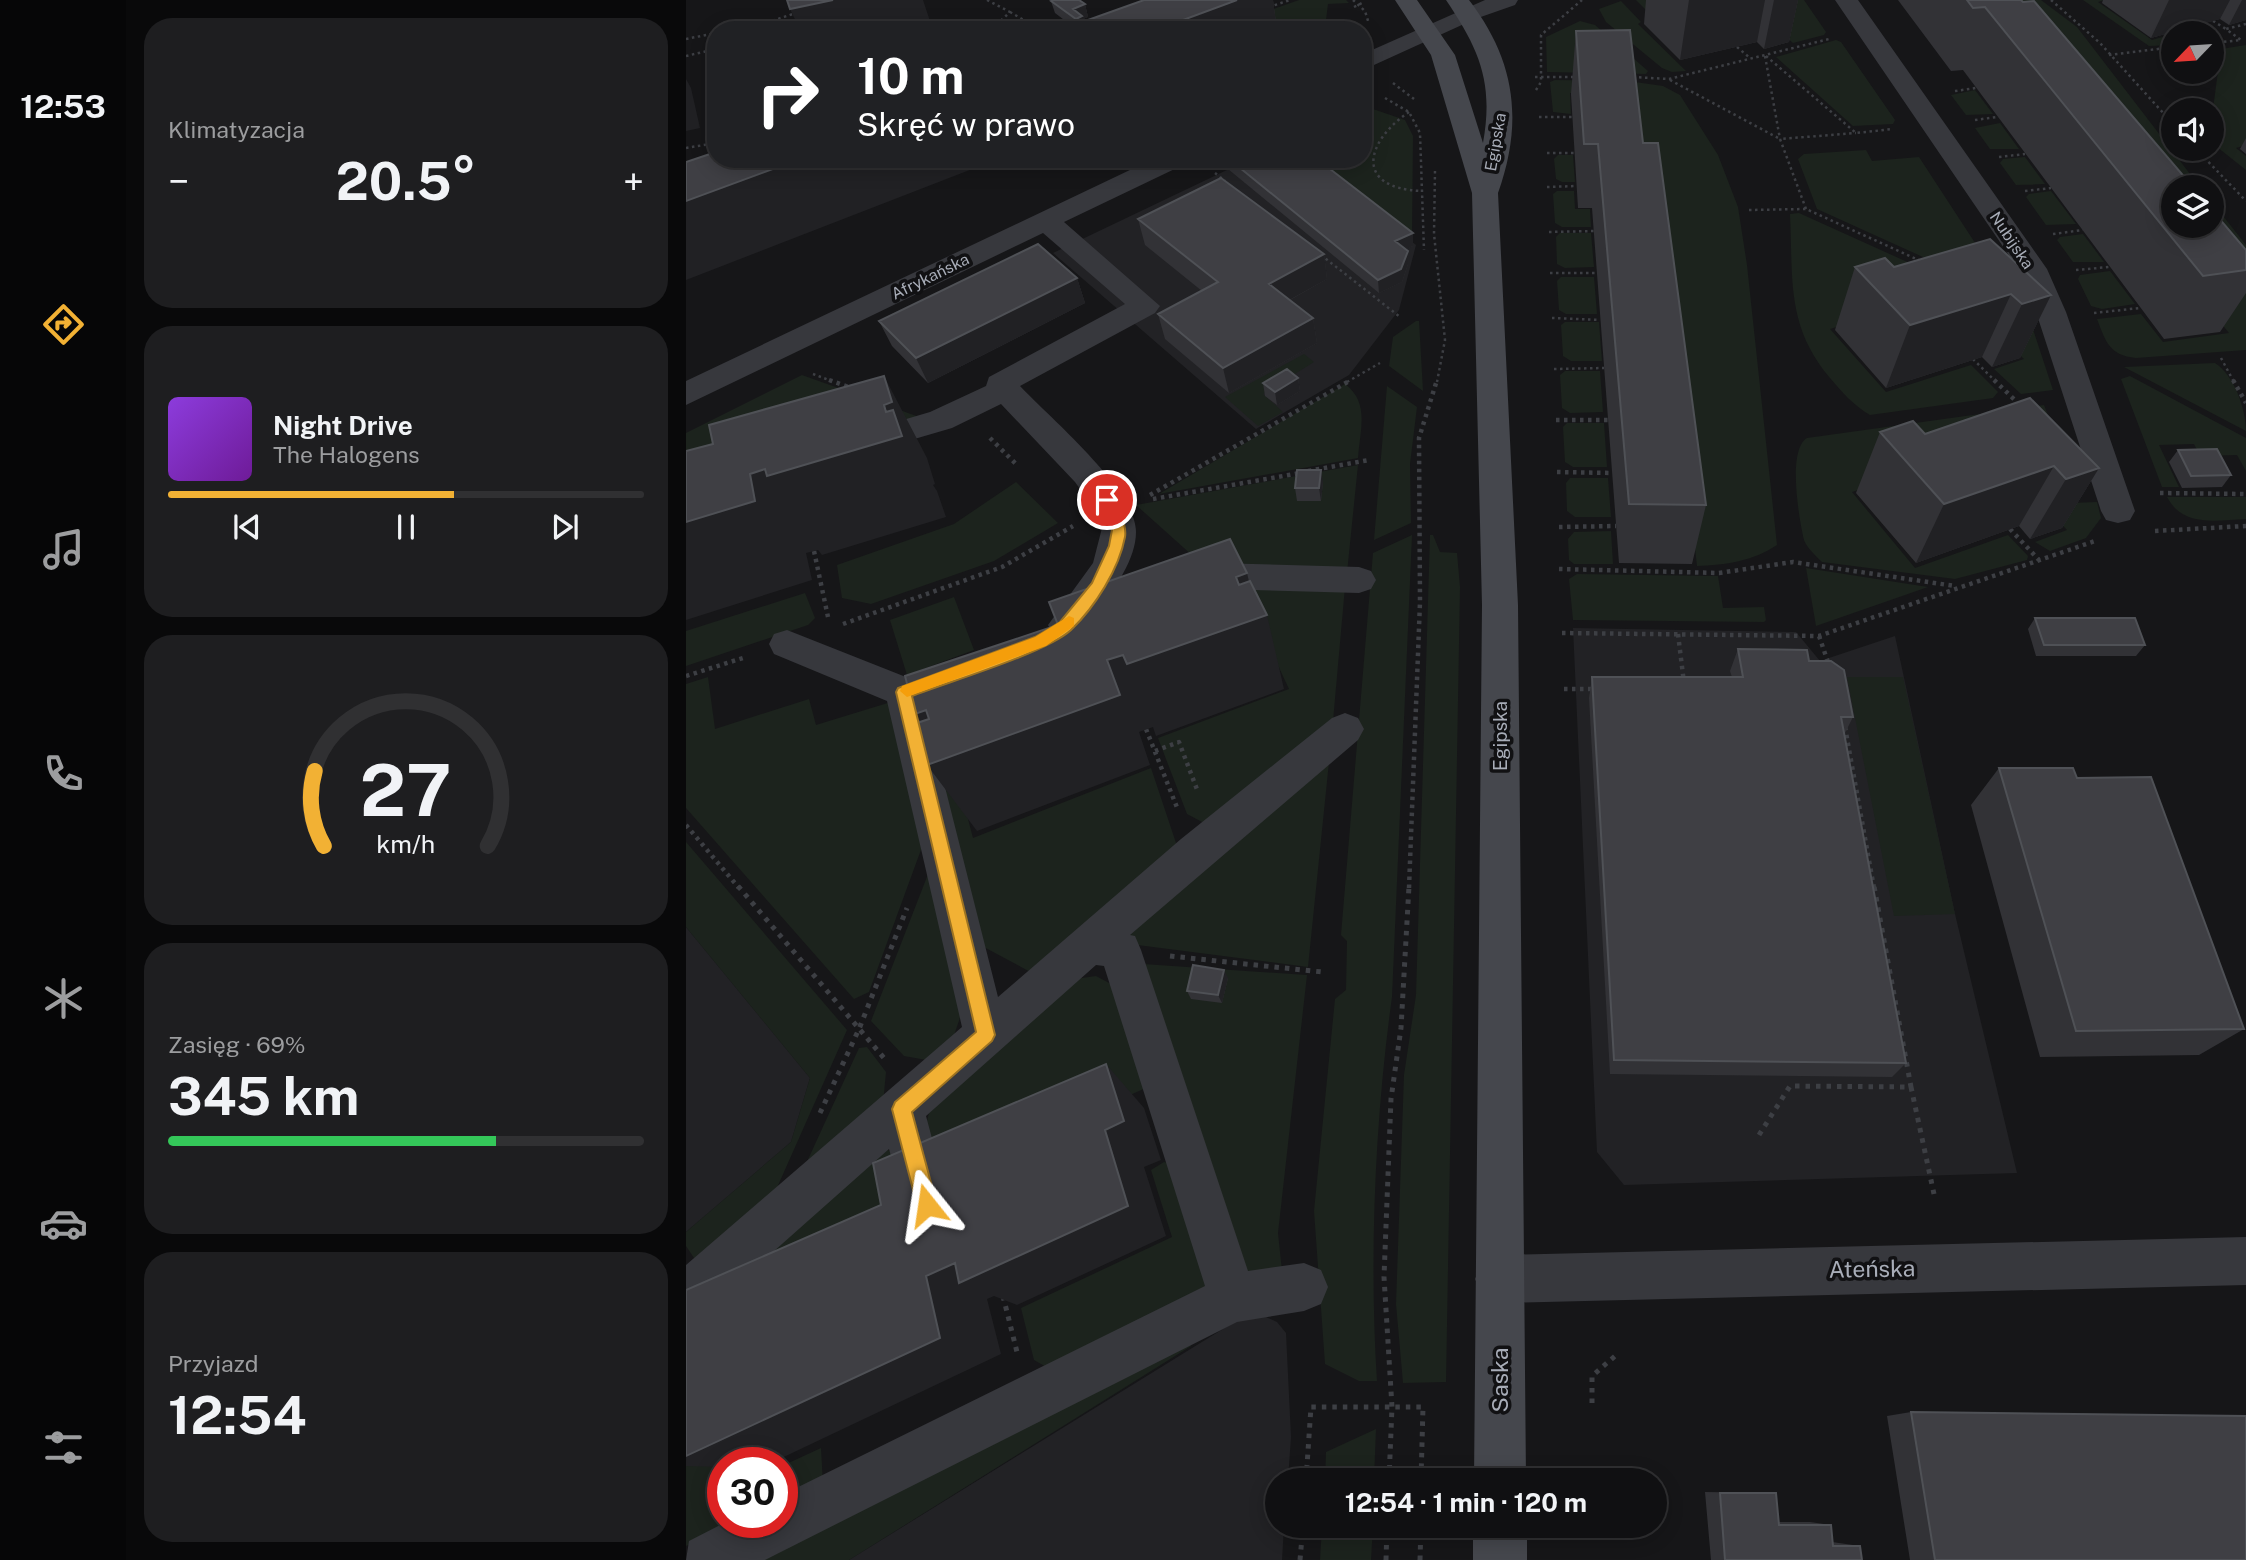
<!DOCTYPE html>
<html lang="pl">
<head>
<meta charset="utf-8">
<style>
  body { margin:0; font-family:"Public Sans",sans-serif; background:#1e1e20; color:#f1f3f6; height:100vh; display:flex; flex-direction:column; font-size:26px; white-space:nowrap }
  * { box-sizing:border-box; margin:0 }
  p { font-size:23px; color:#9c9d9f }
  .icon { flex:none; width:38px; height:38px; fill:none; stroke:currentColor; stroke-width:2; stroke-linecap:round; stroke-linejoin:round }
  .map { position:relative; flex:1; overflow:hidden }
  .drawer { display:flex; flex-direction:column; gap:18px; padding:18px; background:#09090a; width:560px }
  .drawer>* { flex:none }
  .top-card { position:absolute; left:21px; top:21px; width:665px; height:147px; border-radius:28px; box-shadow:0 4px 18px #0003,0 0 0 2px #303032; background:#202124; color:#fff; overflow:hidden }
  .needle { width:46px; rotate:245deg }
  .tools { position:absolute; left:1475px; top:21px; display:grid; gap:14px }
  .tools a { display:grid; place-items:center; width:63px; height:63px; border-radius:50%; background:#101012; box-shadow:0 4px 18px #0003,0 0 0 2px #303032; font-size:35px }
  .speed { position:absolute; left:21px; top:1447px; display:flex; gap:14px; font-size:35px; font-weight:700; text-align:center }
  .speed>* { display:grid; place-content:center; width:91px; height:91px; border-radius:50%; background:#101012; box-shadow:0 4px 18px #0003,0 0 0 2px #303032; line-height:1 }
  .speed .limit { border:10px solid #d22; background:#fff; color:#111 }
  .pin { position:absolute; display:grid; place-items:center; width:60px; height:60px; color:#fff; margin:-30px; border:4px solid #fff; border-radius:50%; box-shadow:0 2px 7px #0007 }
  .me { position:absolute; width:77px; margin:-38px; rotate:345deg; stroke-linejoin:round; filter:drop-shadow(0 0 5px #0008) }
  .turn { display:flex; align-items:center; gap:24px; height:147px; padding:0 35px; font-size:32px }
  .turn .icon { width:91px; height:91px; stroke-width:2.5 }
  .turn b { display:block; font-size:49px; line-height:60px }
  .big { font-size:52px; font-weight:700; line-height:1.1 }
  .drawer .tile { flex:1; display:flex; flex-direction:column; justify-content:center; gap:10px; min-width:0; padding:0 24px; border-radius:28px; background:#1e1e20 }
  .drawer .dial { align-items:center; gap:0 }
  .dial svg { height:182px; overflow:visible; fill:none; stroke:#303032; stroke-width:7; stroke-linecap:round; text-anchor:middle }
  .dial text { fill:#f1f3f6; stroke:none }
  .song { display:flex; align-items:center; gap:21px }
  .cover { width:84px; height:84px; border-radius:10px; background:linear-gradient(135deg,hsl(270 70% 55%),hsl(280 70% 35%)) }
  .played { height:7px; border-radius:4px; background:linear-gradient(90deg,#f2b134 60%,#303032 60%) }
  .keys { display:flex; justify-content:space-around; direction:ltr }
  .heat { display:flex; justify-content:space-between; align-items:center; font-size:38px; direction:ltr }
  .charge { height:10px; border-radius:5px; background:linear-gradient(90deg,#34c759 69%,#303032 0) }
  .trip { position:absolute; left:579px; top:1468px; width:402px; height:70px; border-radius:35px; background:#101012; box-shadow:0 4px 18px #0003,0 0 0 2px #303032; font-weight:700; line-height:70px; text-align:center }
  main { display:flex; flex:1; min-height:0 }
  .tab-bar { display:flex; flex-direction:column; width:126px; justify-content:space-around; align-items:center; background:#060607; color:#9c9d9f }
  .tab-bar .icon { width:49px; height:49px }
  .tab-bar .on { color:#f2b134 }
  .tab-bar b { font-size:32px; color:#f1f3f6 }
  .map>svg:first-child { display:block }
</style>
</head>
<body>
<main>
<nav class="tab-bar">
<b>12:53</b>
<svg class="icon on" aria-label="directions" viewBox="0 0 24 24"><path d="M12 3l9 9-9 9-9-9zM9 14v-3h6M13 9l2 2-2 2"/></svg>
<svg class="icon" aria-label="music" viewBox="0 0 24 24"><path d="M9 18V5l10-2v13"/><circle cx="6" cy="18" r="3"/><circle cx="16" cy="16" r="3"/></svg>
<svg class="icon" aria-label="phone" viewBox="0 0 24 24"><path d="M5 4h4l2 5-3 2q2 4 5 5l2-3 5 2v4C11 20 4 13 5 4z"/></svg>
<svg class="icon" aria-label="climate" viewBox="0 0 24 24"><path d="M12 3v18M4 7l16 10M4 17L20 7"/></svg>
<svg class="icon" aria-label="car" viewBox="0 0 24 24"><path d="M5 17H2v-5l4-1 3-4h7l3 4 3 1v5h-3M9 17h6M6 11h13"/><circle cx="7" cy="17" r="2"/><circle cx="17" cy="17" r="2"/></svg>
<svg class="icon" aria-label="filters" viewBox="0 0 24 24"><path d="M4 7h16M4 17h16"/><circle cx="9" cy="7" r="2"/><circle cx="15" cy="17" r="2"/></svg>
</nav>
<section class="drawer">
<div class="tile"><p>Klimatyzacja</p>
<div class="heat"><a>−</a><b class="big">20.5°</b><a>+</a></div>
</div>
<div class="tile">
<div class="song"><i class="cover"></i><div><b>Night Drive</b><p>The Halogens</p></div></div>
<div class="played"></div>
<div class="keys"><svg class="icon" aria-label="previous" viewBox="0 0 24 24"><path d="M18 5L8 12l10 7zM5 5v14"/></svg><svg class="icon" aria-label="pause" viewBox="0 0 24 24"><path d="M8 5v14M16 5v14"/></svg><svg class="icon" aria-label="next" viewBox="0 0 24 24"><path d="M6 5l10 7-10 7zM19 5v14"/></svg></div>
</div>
<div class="tile dial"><svg viewBox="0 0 100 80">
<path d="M14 69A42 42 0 1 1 86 69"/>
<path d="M14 69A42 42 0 0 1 10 36" stroke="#f2b134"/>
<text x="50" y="56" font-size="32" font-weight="700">27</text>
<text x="50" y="72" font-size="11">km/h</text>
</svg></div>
<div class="tile"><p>Zasięg · 69%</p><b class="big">345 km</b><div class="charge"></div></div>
<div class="tile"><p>Przyjazd</p><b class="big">12:54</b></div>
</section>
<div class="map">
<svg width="1560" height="1560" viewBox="0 0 1560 1560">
  <rect width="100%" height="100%" fill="#161618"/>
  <!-- built -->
  <path fill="#222225" d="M564 159H619L730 245 713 310 663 375 570 429 367 253Z
    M887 628 1110 632 1134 661 1209 636 1269 914 1331 1173 938 1185 911 1152Z
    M0 927 124 1078 105 1142 0 1232Z
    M558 1316 580 1317 591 1322 600 1333 605 1437 602 1480H592V1526H598L596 1560H163Z"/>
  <!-- green -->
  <path fill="#1c231d" d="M613 0H660L663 3 642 4 639 28H662L594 30 573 14Z
    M950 0H1118L1140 32 1138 35 1107 43 1065 5 969 19Z
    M1264 0H1355L1391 27 1514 187H1488V226H1526V202L1560 245V350L1450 358C1423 355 1420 342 1411 319L1455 314 1477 342 1543 333 1327 63Z
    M1397 0H1418L1412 2 1466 40 1487 34V45L1463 46Z
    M935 1 955 22 952 24 1000 71 986 72 976 68 920 22 913 9Z
    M894 21 909 25 962 71 960 74 861 72 860 37Z
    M1150 40 1155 42 1209 120 1207 124 1167 126 1090 57Z
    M1560 45V145L1550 148 1560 156V170L1526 143V116L1535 49Z
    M869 80 942 81 977 86 994 95 1032 155 1052 207 1061 265 1091 545C1067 561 1040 565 1011 566L970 206 942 93H884L885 114 867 112 864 82Z
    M1289 90 1307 114 1280 115 1265 95Z
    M684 108 719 120 727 136 726 237 627 159H677V111Z
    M1314 123 1333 149H1304L1289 128Z
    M1180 150 1186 161 1233 157 1308 272 1334 301 1131 209 1112 159 1118 154Z
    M872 155H887L889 182H876L870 179 868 159Z
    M1339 157 1359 184 1330 185 1314 163 1317 159Z
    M871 191H888L889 209H904L905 227H876L869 223 867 194Z
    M1365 191 1390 224 1360 225 1340 197 1343 194Z
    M1113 213 1343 317 1367 390 1335 394 1308 369 1338 359 1277 300 1177 319 1144 329 1200 392 1285 365 1312 392 1307 398 1184 415C1167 405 1157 393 1144 378 1100 326 1107 279 1104 214Z
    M874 233H905L908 267 879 268 871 264 870 237Z
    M1397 234 1418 262H1387L1371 240 1374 237Z
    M1424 271 1449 304 1416 309 1405 306 1392 279 1394 275Z
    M875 277H908L911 314H880L873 310 871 281Z
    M730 321H733L737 391 703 366 707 337Z
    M879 322H913L916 361H885L877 356 875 325Z
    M618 354 628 362 577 394 597 412 572 426 539 397Z
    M1529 363C1548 375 1560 409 1560 431L1438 367Z
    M879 371H914L917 412 884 413 876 408 874 375Z
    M116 375 236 418 0 487V433Z
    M1444 376 1560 438V471L1551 455 1514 456 1508 444 1473 445 1493 487H1476L1435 379Z
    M659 384C684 403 674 429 672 458L473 494Z
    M701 386 731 407 724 464 725 523 688 540Z
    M1358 405 1373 444 1385 503 1411 502 1415 518 1400 538 1364 551 1349 542 1381 530 1311 456 1202 480 1166 492 1229 568 1322 535 1342 556 1341 560 1269 579 1136 562C1130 556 1121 548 1118 540 1113 519 1101 450 1121 438Z
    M881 423H918L921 467H887L879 462 877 427Z
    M672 465 661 573 517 565 450 505Z
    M884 478H922L925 517H889L881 511 880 483Z
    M330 482 372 523 308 561 185 604 156 598 151 565 268 524Z
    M1481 497H1560V519C1531 520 1497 528 1481 497Z
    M925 531 927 564H888L883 560 882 539 888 532Z
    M726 535 706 997C689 1119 683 1258 691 1381H673L639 1364 628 1211 649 999 660 990 661 941 655 935 687 553Z
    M744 535H747L754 552 771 553 774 587 760 1382 717 1383 710 1304 718 1075 730 995Z
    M1120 568 1242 587 1130 626Z
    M891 574 1032 576 1037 608 1078 607 1080 620 1078 622 887 620 883 579Z
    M536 582 659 587 647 721 518 823 501 814 472 738 603 689 567 612Z
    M119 593 129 618 122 625 0 666V631Z
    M268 597 288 650 221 675 204 620Z
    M22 677 29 729 123 699 130 725 205 702 236 847 183 992 168 999 0 808V684Z
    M1161 677H1217L1269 914 1208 916Z
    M240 737 262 743 287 838 465 768 493 852 350 975 296 946Z
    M643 762 622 967 428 942Z
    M0 842 161 1030 86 1199 12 1264 0 1246V1232L105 1142 124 1078 0 927Z
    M244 869 278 1006 263 1050 246 1061 218 1056 185 1021Z
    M457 964 621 975 592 1233 596 1271 558 1274Z
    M410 976 425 984 462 1087 252 1181 238 1132 243 1113 389 979Z
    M181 1047 200 1072 197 1104 114 1177 173 1048Z
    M201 1150 215 1153 231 1218 37 1463V1522L53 1523 0 1546V1341L12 1312Z
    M478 1162 487 1164 524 1286 362 1368 348 1360 335 1308 486 1237 465 1170Z
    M501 1338 505 1346 163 1560H45Z
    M690 1429 688 1480H639L640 1452Z
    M135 1448 137 1484 96 1502V1466Z
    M636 1526H687L685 1560H634Z"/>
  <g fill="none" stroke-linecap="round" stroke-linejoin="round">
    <!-- path-far2 -->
    <path stroke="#3d3f44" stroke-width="2.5" stroke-dasharray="2.5 3.5" stroke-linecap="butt" d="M301 0 324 12 305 30
      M667 0 679 11 683 24
      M1365 0 1414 43 1488 125
      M583 7 604 0
      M668 7 678 2
      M324 12 355 30
      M1527 21 1540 29
      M47 30 60 27
      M58 30 110 13
      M0 39 30 33
      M1526 43 1555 40 1540 29 1560 24
      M1051 47 1064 58
      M1423 55 1488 47
      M0 56 30 49
      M1079 56 1094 139
      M1080 56 1170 133 1207 129
      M849 77H892
      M947 77 983 79 1143 39
      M984 80 1094 139
      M707 83 728 99
      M850 90 855 82V35L896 0
      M1269 91 1290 88
      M699 98 723 112 734 133 738 250
      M723 112C679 142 668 188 735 191
      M853 117H887
      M1289 120 1311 117
      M0 148 30 143
      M1510 149 1560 201
      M861 153H889
      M1313 157 1339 154
      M749 171 748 234 759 340 751 382
      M529 173 539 181
      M861 187 891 186
      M1339 191 1365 188
      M1120 209 1094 139 1170 133
      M1063 210 1120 209 1237 262
      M863 232 908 231
      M1367 234 1397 230
      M635 255 714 317
      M1390 270 1423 267
      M864 273H911
      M1408 313 1454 308
      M866 318 914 320
      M1535 358 1548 382
      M1287 359 1310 382
      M868 369 918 368
      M127 374 148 382
      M661 382 694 363"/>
    <!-- path-far1 -->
    <path stroke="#3d3f44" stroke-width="4.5" stroke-dasharray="3.5 4.5" stroke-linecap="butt" d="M143 380 165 388
      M1308 380 1331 402
      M1547 380 1560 403
      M870 420H923
      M304 438 330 464
      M622 471 683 460
      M871 472 926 473
      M1474 493 1560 494
      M464 495 665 380
      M467 499 614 473
      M873 527 930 526
      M1324 529 1353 560
      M1469 531 1560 526
      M128 551 142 617
      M873 569 1033 573 1107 562 1269 586
      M157 624 316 567 387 526
      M876 633 1133 636 1409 541
      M992 634 998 683
      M1133 636 1143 665
      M0 676 60 657
      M878 689H908
      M1159 727 1188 888
      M460 729 492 810
      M469 751 493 742 512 792
      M0 825 53 888
      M723 888 734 602 733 438 751 380"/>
    <!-- path -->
    <path stroke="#3d3f44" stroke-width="5" stroke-dasharray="4.5 6" stroke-linecap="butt" d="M52 886 198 1058
      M484 956 636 972
      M1225 1087 1248 1194
      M134 1113 173 1029 221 908
      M1073 1135 1104 1086 1225 1087 1188 886
      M317 1296 331 1352
      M906 1403V1376L929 1356
      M620 1480 625 1407H737L735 1480
      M703 1480 706 1407 698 1277 705 1099 715 1028 723 886
      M614 1560 617 1526
      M700 1560 701 1526
      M734 1560 735 1526"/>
    <!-- street -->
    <path fill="#37383d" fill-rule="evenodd" d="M799 0H832L829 5 789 19 677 70V54Z
      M1149 0H1172L1361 269 1380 312 1449 511 1444 520 1432 523 1420 520 1415 511 1350 312 1333 270Z
      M467 159H501L497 165 378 222 474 306 469 313 334 386C363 417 450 490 450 532 450 559 429 588 413 609 400 627 391 643 367 635L362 625 407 563 416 528 412 514 389 482 315 404 266 428 177 454 166 451 161 443 166 435 244 412 300 386 303 377 439 304 357 233 0 405V381Z
      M527 563 673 567 685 571 690 580 685 589 673 593 529 589 512 595 500 591 495 582 500 573Z
      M101 630 230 681 235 692 312 997 495 839 646 718 659 713 672 718 678 729 672 740 444 935 449 936 455 950 562 1271 618 1263 635 1270 642 1287 635 1304 618 1311 551 1322 79 1560H0L3 1541 40 1522H96V1495L519 1286 418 966 410 965 240 1116 262 1198 256 1215 239 1221 222 1215 203 1149 17 1314 0 1321V1265L276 1027 201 701 88 654 83 644 88 634Z
      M1560 1237V1285L813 1303 796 1296 789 1279 796 1262 813 1255Z"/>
    <!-- secondary -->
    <path fill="#45474d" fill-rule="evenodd" d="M709 0H731L769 55 797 143C808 82 793 49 760 0H783C829 60 838 120 812 193L832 605 840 1480H788L796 605 786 193 745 55Z
      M787 1526H841V1560H787Z"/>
  </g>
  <!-- wall -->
  <path fill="#323236" d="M587 0 591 30H374L386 26 369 13 365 1 399 4 402 17 397 19 398 21Z
    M960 0H1112L1103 42 1078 49 1071 42 994 60 958 24Z
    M1212 0H1335L1560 250V293L1534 332 1478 339 1277 70 1265 71Z
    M1417 0H1560V20L1543 25 1534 19 1465 38 1416 3Z
    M890 31 957 143 1020 505 1006 564 933 563 906 208H892L885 94Z
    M1560 138V154L1554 149Z
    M540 159H631L727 233V246L720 249 722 264 716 282 693 293 542 169Z
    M452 219 638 254 641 279 604 300 627 318 631 343 543 393 479 339 472 314 516 291 459 245Z
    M1169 267H1208L1365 295 1334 358 1306 367 1296 357 1200 388 1149 330Z
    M391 278 399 303 242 383 206 346 193 321Z
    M612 378 614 391 591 405 579 396 577 383Z
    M1194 432 1239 434 1413 468 1376 528 1344 539 1333 526 1230 563 1170 493Z
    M1492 450 1545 475 1536 487 1496 488 1483 462Z
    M637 482 635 501H611L609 488Z
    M1349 618 1459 645 1450 656H1350L1342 629Z
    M1052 649 1123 661 1167 717 1158 735 1220 1063 1206 1077 924 1074 903 698 906 677H1046L1044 671Z
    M1313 768 1391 778 1558 1029 1513 1055 1354 1057 1285 805Z
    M542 978 536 1003 505 999 501 991Z
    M1225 1412 1560 1560H1224L1201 1416Z
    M1019 1492 1090 1493 1093 1522H1124L1145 1525 1146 1542 1174 1546 1176 1560H1025Z"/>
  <!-- shaded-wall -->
  <path fill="#212124" d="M147 0H205L217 30H114L104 9Z
    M205 0H237L247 30H217Z
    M551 0H587L591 30H470Z
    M1003 0H1079L1071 42 994 60Z
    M1088 0H1112L1103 42 1078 49Z
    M1483 0H1544L1534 19 1465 38Z
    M1556 0H1560V20L1543 25Z
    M399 4 402 17 397 19 400 29 393 30 387 9Z
    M0 79 5 88 14 128 0 131Z
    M114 159H312L0 280V201Z
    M727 233V246L710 254 709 241Z
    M722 251V264L716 282 693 293 692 280Z
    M638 254 641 279 587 309 583 284Z
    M391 278 399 303 242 383 230 358Z
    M1325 294 1296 357 1200 388 1224 325Z
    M1365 295 1334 358 1306 367 1336 304Z
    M627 318 631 343 543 393 537 368Z
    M198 376 241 458 249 484 247 485 251 491 260 517 136 555 132 550 120 553 126 580 0 620V522L64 474 79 469 200 412 198 405Z
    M612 378 614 391 591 405 589 392Z
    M1368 466 1333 526 1230 563 1258 504Z
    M1413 468 1376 528 1344 539 1380 479Z
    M635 470 637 482 635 501 633 488Z
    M561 573 572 619 581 615 598 689 470 736 467 727 453 732 464 765 291 831 241 765 261 758 229 714 421 660 550 577Z
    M538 970 542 978 536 1003 532 995Z
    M420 1064 458 1108 475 1160 458 1167 480 1236 331 1305 308 1296 301 1299 315 1354 85 1463H37V1467L0 1466V1456L240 1276 419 1130Z"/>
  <!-- building -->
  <path fill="#3f3f44" stroke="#4f5156" stroke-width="2" d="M101 0H147L104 9Z
    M367 0H393L399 4 387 9 396 16 390 19 365 1Z
    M458 0H551L470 30H374Z
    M1281 0H1335L1337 2 1348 1 1507 187H1488V226H1526V210L1560 250V270L1517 276 1299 7 1287 8Z
    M944 30 957 143H972L1020 505 943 504 912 144H898L890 31Z
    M30 152V159H114L0 201V162Z
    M543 159H631L727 233 709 241 722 251 715 269 692 280Z
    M535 178 638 254 583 284 627 318 537 368 472 314 532 282 452 219Z
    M1304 239 1365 295 1336 304 1325 294 1224 325 1169 267 1199 258 1208 267Z
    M352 244 391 278 230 358 193 321Z
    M601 369 612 378 589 392 577 383Z
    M198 376 206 402 198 405 200 412 207 410 216 436 81 476 79 469 64 474 69 501 0 522V451L27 444 23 425Z
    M1344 398 1413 468 1380 479 1368 466 1258 504 1194 432 1227 421 1239 434Z
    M1531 449 1545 475 1505 476 1492 450Z
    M611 470H635L633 488H609Z
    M544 539 561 573 550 577 553 585 564 581 581 615 441 664 437 655 421 660 434 695 241 765 231 723 243 719 240 710 229 714 219 676 372 625 363 602Z
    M1349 618H1449L1459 645H1358Z
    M1052 649 1121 650 1123 661H1145L1158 670 1167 717H1155L1220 1063 928 1060 906 677H1057Z
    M1313 768H1387L1391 778 1465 777 1558 1029 1390 1031Z
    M507 965 538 970 532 995 501 991Z
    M420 1064 438 1121 419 1130 442 1206 273 1283 269 1263 240 1276 254 1338 0 1456V1290L195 1205 187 1163Z
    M1225 1412 1560 1416V1560H1249Z
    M1034 1493H1090L1093 1525H1145L1147 1546H1174L1176 1560H1039Z"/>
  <!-- route -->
  <path fill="#f2b134" stroke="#9d7322" stroke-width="2" d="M421 495C431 499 441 526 439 537 433 569 409 607 385 630 360 653 262 682 226 696L309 1035 306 1041 226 1112 251 1205 248 1212 241 1215 234 1212 231 1205 206 1109 209 1102 290 1032 210 692 212 688 349 637 374 622 406 583 423 546 426 530 414 500Z"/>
  <!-- slow -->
  <path fill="#f59e0b" d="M383 616 388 618V626L360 646 221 697 214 691 216 686 349 637Z"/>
  <g text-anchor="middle" stroke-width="7" stroke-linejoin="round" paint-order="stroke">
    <!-- far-street labels -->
    <g font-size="16" fill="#a8adb8" stroke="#111113">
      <text transform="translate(809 142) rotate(-80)" y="6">Egipska</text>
      <text transform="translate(1326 240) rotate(56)" y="6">Nubijska</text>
      <text transform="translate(244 276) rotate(-26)" y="6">Afrykańska</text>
    </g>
    <!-- street labels -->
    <g font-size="19" fill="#a8adb8" stroke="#111113">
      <text transform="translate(814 736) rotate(-90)" y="7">Egipska</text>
    </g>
    <!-- near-street labels -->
    <g font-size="23" fill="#a8adb8" stroke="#111113">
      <text transform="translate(1186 1269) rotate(-1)" y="8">Ateńska</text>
      <text transform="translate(814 1380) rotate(-90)" y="8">Saska</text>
    </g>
  </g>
</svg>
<div class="tools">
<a><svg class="needle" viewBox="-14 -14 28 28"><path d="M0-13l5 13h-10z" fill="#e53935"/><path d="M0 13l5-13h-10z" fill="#9c9d9f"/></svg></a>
<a><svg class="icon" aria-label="sound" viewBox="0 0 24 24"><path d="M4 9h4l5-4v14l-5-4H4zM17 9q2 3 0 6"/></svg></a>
<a><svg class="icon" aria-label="layers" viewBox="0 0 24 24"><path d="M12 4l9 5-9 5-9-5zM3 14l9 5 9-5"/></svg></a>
</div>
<div class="speed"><div class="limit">30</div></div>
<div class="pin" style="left:421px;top:500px;background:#d93025"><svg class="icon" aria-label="arrive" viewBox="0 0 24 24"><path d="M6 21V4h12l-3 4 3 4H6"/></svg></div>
<svg class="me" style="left:241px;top:1205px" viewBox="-20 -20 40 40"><path d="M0-17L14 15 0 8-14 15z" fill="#f2b134" stroke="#fff" stroke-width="4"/></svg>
<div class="trip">12:54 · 1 min · 120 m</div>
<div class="top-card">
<div class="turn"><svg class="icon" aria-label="right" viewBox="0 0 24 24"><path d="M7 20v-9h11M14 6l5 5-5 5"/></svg><div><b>10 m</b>Skręć w prawo</div></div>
</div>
</div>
</main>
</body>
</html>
